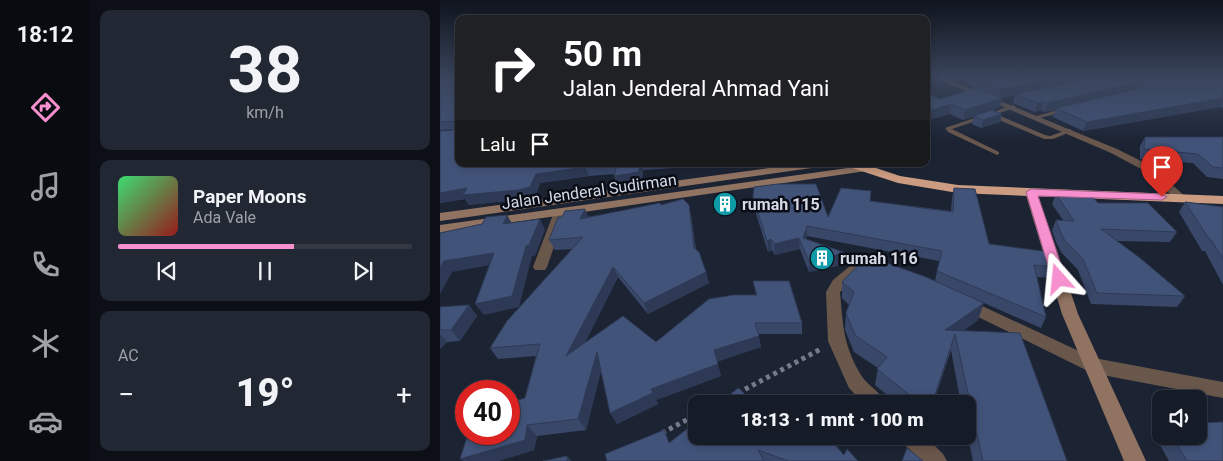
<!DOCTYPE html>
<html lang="id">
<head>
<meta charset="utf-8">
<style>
  body { margin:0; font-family:Roboto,sans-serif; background:#222833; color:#f1f3f6; height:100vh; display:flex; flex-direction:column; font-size:19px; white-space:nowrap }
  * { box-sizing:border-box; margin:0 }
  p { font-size:16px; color:#9da1a7 }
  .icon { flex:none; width:28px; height:28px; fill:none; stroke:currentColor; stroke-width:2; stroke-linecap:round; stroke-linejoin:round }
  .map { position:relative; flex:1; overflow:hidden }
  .drawer { display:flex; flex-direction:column; gap:10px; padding:10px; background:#0c0f15; width:350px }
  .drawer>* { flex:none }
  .hud { position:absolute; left:15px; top:15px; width:475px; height:152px; border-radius:10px; box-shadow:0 2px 8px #0003,0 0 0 1px #343944; background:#202124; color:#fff; overflow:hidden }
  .buttons { position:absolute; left:712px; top:390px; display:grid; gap:10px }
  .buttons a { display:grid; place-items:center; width:55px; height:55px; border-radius:10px; background:#151b27; box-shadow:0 2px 8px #0003,0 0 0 1px #343944; font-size:25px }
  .speed { position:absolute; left:15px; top:380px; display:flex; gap:10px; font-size:25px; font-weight:700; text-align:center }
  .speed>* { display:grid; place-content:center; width:65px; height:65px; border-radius:50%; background:#151b27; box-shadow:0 2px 8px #0003,0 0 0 1px #343944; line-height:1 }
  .speed .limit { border:8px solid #d22; background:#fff; color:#111 }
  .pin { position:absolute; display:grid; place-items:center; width:42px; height:42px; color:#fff; margin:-51px -21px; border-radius:50% 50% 50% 0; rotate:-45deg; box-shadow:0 0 5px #0007 }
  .pin .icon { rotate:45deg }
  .me { position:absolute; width:55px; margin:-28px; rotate:342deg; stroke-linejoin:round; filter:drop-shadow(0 0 4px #0008) }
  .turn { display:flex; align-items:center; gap:18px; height:105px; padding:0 25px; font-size:22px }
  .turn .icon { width:65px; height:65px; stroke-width:2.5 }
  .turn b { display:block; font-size:35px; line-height:42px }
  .then { display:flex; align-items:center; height:48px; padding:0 25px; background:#0003; gap:10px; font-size:19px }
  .big { font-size:38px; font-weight:800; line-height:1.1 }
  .drawer .card { flex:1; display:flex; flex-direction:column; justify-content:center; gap:8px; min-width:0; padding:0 18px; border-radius:10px; background:#222833 }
  .drawer .dial { align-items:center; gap:0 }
  .dial b { font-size:65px; line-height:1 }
  .song { display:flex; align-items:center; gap:15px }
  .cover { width:60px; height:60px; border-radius:8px; background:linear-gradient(135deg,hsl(140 70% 55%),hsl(0 70% 35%)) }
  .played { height:5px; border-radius:2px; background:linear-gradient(90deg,#f790cf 60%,#343944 60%) }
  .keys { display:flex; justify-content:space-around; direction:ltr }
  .heat { display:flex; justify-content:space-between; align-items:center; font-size:28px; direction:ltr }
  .trip { position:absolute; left:248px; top:395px; width:288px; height:50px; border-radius:10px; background:#151b27; box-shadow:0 2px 8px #0003,0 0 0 1px #343944; font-weight:800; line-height:50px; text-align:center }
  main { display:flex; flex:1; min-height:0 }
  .tabs { display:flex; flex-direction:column; width:90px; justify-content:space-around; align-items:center; background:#080b10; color:#9da1a7 }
  .tabs .icon { width:35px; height:35px }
  .tabs .selected { color:#f790cf }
  .tabs b { font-size:22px; color:#f1f3f6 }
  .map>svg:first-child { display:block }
</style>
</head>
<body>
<main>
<nav class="tabs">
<b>18:12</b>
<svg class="icon selected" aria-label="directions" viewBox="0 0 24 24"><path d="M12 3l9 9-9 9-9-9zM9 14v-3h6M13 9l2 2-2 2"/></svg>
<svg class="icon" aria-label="music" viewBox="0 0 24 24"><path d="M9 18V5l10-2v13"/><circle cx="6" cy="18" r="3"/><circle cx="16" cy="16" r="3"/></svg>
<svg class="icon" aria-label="phone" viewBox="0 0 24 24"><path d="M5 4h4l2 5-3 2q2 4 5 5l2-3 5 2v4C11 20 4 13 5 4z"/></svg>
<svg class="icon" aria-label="climate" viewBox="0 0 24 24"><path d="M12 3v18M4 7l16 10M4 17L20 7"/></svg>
<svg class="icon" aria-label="car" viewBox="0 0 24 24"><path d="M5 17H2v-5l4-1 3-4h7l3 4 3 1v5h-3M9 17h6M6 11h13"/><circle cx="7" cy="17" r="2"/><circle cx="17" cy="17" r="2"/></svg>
</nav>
<section class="drawer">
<div class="card dial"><b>38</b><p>km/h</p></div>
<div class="card">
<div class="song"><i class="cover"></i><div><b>Paper Moons</b><p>Ada Vale</p></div></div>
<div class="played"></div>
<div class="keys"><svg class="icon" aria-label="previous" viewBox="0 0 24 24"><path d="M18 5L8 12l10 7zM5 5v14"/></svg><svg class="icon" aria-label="pause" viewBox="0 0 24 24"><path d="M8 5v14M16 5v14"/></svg><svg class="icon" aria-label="next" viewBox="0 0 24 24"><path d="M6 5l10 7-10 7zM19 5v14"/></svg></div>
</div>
<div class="card"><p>AC</p>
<div class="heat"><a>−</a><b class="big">19°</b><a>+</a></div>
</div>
</section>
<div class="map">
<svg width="783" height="461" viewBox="0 0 783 461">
  <rect width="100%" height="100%" fill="#1c2434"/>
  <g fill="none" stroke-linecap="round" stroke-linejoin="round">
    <!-- path -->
    <path stroke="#757b8a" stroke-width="5" stroke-dasharray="4 4" stroke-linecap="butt" d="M298 393 381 349
      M222 433 256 415"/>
    <!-- lane -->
    <path fill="#6a574c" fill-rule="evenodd" d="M573 105 576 107 575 108 556 114 605 135 610 136 630 129 633 131 613 139H604L550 116 512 129 559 152V154L557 155 508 132 505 128Z
      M625 108 628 110 627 111 596 119 593 117Z"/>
    <!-- street -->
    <path fill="#6a574c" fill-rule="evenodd" d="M494 77H502L677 149 711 166 747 198 745 200H737L703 170 671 153Z
      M120 208 126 212 107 267 105 270H95L93 267 114 212Z
      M421 259 426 261 428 264 426 267 400 292C403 325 403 345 421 375 427 386 441 391 446 404H424L409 388 388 341 386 292 393 280 416 261Z
      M527 299 654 358 783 382V398L652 373 522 309 519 305 522 301Z
      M460 436H485L503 454 507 461H481L463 443Z"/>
    <!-- secondary -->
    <path fill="#917362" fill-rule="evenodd" d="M359 164H384L379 167 0 221V213Z
      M422 166 427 169 426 171 0 233V225Z
      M591 189 597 192 638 314 706 461H684L622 314 585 192Z"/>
    <!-- highway -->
    <path fill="#cb9c81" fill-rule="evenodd" d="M407 164H424L460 176 518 185 783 196V204L518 193 458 183 409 167Z"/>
  </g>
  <!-- wall -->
  <path fill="#394769" d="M0 77H19V164H284V165L203 170 202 181 177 185 174 176V174L149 176 100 183 95 197 84 199 29 205 25 199 0 203V131L14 129 0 130Z
    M527 77H783V108L780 107 643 131 613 117 616 110 604 112 601 110 595 112 573 103 575 95 561 98H562L560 107 553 110 562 114 560 122 541 128 532 124 534 116 523 120 510 114 500 99 535 88 526 84Z
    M705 137H783V179L767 177 753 163 700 159V146Z
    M514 188 549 244 614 267 609 278 597 277 606 317 601 328 528 296 538 320 523 331 627 461H533L526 428V404H521L511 350 493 404H458L435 385 438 368 414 352 405 330 406 313 409 305 402 298V282L495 281 499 261 367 236 366 239 406 264 369 272 360 249 335 255 332 250 328 252 314 207 313 197 388 217 430 201 511 211 512 198Z
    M616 194 658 203 737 232 730 242 676 241 745 296 737 307 651 304 638 270 621 252 616 242 612 230 616 220H623L612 204Z
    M745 202 783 207V285L765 251H762L739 212Z
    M221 205 251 215 256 249 269 283 208 314 178 277 145 342H216L316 295 313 281 362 323V334H318L321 347 277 361 281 376 216 400 218 404 177 424 161 371 146 430 97 436 94 450 58 461 85 398 96 356 58 359 50 348 133 249 115 250 109 240 148 217Z
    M29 305 37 316 20 341 7 342 0 349V307Z
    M721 430V436H759L783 461H729L715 436Z
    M230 442 404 455 418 461H167Z"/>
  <!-- shaded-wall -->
  <path fill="#2e3a55" d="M623 77H658L559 98 561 89Z
    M698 82 695 90 616 108V110L604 112 607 103Z
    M562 98 560 107 523 120 525 110Z
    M783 98V101L780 107 643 131 647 122Z
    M604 101 601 110 595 112 597 103Z
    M511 104 510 114 486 121V112Z
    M562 114 560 122 541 128 543 120Z
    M200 164H202L203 170 202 181 177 185 174 176Z
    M145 167 149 176 100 183 95 197 84 199 29 205 25 199 0 203V193L96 174Z
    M249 205 251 215 257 259 254 248Z
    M145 209 150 220 140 219Z
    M67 215 73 225 63 224Z
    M100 219 105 230 95 256H92L79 307 44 315 35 304 86 246Z
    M367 226V236L364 248 363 238Z
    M359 238 360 249 335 255 334 244Z
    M331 239 332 250 328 252 327 241Z
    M54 253 61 263 12 272 0 294V268L4 261Z
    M406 253V264L369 272V261Z
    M173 267 178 277 133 367 126 356Z
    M266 272 269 283 208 314 204 303Z
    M544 303 538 320 516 336 515 334 493 404H492L505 330Z
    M29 305 37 316 20 341 11 330Z
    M0 334 7 342 0 349Z
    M319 336 321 347 277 362 274 350Z
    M157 352 163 363 146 430 138 419Z
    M278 364 281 376 216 400 218 404 177 424 170 413 211 389Z
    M87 425 97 436 94 450 58 461H23L20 459Z
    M127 456 132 461H127Z"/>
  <!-- building -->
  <path fill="#42537a" stroke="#2e3a55" d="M0 77H19V164H200L199 172 174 176 177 165 145 167 96 174 90 187 79 190 23 195 27 188 0 193V131L14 130 16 121 0 122Z
    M528 77H623L561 89Z
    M658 77H783V98L647 122 616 108 701 88 703 84 698 82 607 103 604 101 597 103 575 94Z
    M536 88 562 98 525 110 511 104 486 112V93L500 99Z
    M552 110 562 114 543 120 534 116Z
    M705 137H783V168L773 167 758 154 704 149Z
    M338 184H376L388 217 401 188 431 191 430 201 513 212 514 188 535 189 549 244 609 252 614 267 594 265 606 317 497 271 502 251 367 226 363 238 406 253 369 261 359 238 334 244 331 239 327 241 313 197 314 187Z
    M616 194 651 195 658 203H708L737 232 661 229 700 258 745 296 657 293 643 259 625 241 620 231 616 220 634 221Z
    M243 199 249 205 254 248 259 252 266 272 204 303 173 267 126 356 183 316 216 342 269 299 294 295H317L313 281H349L362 323H315L319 336 274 350 278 364 211 389 213 393 170 413 157 352 138 419 87 425 85 440 20 459 28 434H69V403L85 398 100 344 50 348 67 321 143 237 109 240 118 217H122L125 211 145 209 140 219 220 203 221 205Z
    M745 202 783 207V259L772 241 770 240Z
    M67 215 63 224 100 219 89 245 86 246 72 296 35 304 54 253 4 261 0 268V233L42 224 46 217Z
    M427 256 486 277 544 303 505 330 580 333 627 461H543L515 334 492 404H481L437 369 447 357 415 335 406 313 414 292 402 282Z
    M29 305 11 330H0V307Z
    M298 388 316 404H279Z
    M256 422V436H387L404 455 407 449 418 461H348L318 450 324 461H167L165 454 224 430 229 443Z
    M783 422V461H747L732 436H759V423Z
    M467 448 483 461H462Z
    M127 456V461H103Z"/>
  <!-- sky -->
  <linearGradient id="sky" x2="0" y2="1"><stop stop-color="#0f141d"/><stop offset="0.55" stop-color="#3a455c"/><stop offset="1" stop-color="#3a455c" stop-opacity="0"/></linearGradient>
  <rect width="783" height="141" fill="url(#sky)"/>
  <!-- route -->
  <path fill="#f790cf" stroke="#a15e87" d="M591 189 722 194 727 197 722 200 598 196 626 279 619 284 612 279 586 192Z"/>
  <!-- icons -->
  <defs>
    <g id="building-disc" transform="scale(1.25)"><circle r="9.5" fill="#0f9aa8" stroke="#0a0d15"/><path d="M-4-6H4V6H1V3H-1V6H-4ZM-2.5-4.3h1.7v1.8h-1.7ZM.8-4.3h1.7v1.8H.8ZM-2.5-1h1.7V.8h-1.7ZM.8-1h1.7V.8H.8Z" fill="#fff"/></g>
  </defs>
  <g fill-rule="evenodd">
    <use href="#building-disc" x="285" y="204"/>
    <use href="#building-disc" x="382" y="258"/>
  </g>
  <g text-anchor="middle" stroke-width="5" stroke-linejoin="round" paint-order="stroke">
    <!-- street labels -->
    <g font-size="16" fill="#d5dae6" stroke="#0a0d15">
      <text transform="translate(149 191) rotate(-8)" y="6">Jalan Jenderal Sudirman</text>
    </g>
    <!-- poi labels -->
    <g font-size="16" font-weight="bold" fill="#d5dae6" stroke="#0a0d15" text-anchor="start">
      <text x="302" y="210">rumah 115</text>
      <text x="400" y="264">rumah 116</text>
    </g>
  </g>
</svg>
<div class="buttons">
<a><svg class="icon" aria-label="sound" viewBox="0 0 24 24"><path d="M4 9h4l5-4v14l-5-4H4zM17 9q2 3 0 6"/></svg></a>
</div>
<div class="speed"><div class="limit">40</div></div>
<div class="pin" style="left:722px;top:197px;background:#d93025"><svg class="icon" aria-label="arrive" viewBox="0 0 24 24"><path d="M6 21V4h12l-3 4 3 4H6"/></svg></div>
<svg class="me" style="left:619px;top:279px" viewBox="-20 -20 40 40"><path d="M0-17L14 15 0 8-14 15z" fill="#f790cf" stroke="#fff" stroke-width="4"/></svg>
<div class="trip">18:13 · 1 mnt · 100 m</div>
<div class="hud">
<div class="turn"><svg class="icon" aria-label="right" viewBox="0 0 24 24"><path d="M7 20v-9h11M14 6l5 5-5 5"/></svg><div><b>50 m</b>Jalan Jenderal Ahmad Yani</div></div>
<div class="then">Lalu<svg class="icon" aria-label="arrive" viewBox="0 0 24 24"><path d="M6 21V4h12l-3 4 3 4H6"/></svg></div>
</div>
</div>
</main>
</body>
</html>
